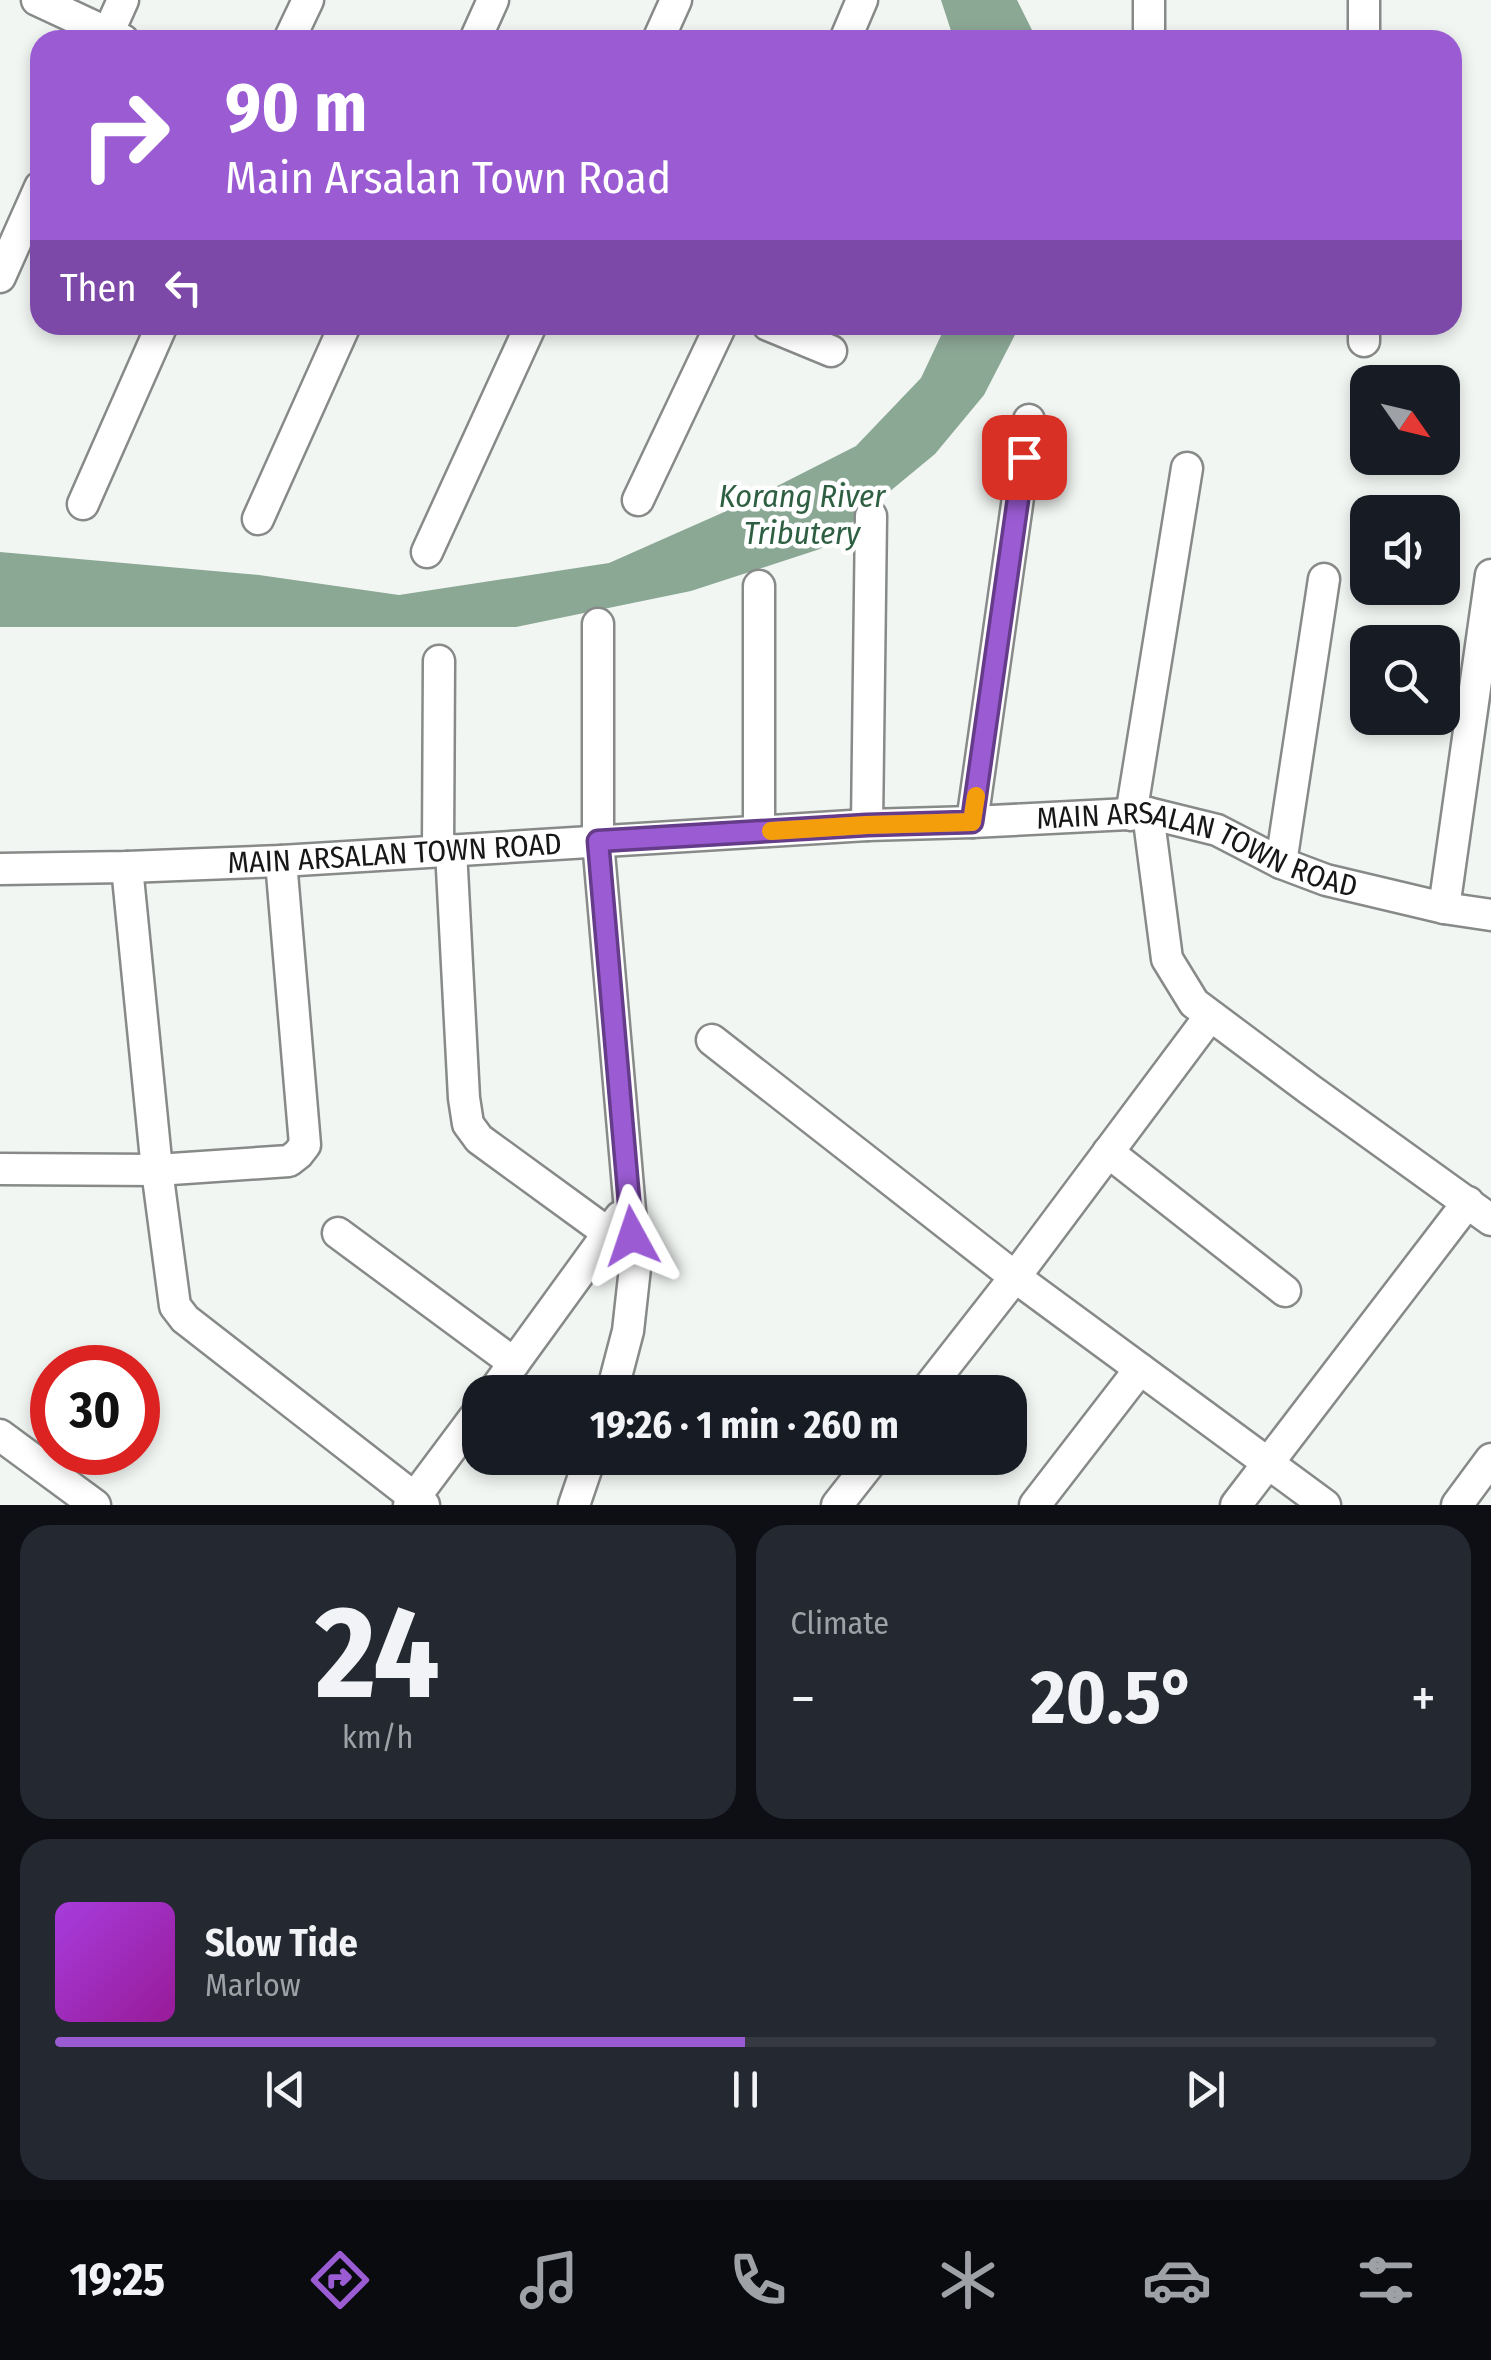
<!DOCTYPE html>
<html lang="en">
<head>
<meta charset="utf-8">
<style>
  body { margin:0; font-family:"Fira Sans Condensed",sans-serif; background:#242831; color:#f1f3f6; height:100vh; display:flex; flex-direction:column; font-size:38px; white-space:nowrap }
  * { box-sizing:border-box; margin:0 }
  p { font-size:32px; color:#9ea1a6 }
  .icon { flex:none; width:55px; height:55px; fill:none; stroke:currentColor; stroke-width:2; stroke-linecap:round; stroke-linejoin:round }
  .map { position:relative; height:1505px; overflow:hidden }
  .panel { display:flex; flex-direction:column; gap:20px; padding:20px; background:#0d0f14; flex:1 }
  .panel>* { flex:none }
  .guide { position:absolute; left:30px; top:30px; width:1432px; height:305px; border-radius:30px; box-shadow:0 5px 15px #0003; background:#9b5cd3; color:#fff; overflow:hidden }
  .needle { width:65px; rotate:124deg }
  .tools { position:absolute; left:1350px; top:365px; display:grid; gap:20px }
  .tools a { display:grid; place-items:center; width:110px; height:110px; border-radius:20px; background:#171b24; box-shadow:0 5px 15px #0003; font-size:50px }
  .speed { position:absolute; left:30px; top:1345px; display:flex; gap:20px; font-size:50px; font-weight:700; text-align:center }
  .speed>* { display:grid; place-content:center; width:130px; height:130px; border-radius:50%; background:#171b24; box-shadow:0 5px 15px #0003; line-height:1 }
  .speed .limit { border:15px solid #d22; background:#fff; color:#111 }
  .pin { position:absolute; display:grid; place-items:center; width:85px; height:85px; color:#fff; margin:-42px; border-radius:20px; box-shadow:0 5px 15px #0006 }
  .me { position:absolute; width:110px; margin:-55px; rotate:355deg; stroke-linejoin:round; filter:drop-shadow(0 0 8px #0008) }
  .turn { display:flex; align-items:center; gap:35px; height:210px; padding:0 30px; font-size:45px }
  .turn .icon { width:130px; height:130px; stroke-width:2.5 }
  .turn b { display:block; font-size:70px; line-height:85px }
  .then { display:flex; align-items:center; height:95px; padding:0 30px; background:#0003; gap:20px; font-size:38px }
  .big { font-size:75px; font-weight:700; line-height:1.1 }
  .panel .widget { flex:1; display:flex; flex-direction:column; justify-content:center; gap:15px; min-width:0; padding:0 35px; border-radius:30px; background:#242831 }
  .panel .dial { align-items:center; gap:0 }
  .dial b { font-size:130px; line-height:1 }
  .song { display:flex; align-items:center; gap:30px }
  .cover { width:120px; height:120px; border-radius:15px; background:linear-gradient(135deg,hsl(280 70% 55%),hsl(300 70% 35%)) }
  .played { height:10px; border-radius:5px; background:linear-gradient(90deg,#9b5cd3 50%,#363941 50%) }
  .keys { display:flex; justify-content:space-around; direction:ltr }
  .heat { display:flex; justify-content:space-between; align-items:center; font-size:55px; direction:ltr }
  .panel .tiles { flex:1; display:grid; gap:20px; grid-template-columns:1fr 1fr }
  .widget:last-child { grid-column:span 2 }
  .trip { position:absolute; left:462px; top:1375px; width:565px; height:100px; border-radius:30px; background:#171b24; box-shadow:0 5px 15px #0003; font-weight:700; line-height:100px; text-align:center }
  .dock { display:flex; height:160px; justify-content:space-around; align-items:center; background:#090b0e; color:#9ea1a6 }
  .dock .icon { width:70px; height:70px }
  .dock .on { color:#9b5cd3 }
  .dock b { font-size:45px; color:#f1f3f6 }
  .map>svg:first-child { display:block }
</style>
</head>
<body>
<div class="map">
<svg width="1491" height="1505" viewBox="0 0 1491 1505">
  <rect width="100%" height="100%" fill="#f2f6f3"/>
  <!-- water -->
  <path fill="#8ba895" d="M941 0H1017L1037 40H954Z
    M946 325H1020L984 395 935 454 820 549 691 591 516 627H0V552L259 575 399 595 609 563 740 505 856 446 921 378Z"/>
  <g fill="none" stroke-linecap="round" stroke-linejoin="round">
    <!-- minor casing -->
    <g stroke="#878a88" stroke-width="35">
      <g id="minor">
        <path d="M37 0 123 40"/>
        <path d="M1149 0V29"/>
        <path d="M105 40 123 0"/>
        <path d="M289 40 308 0"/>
        <path d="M475 40 493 0"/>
        <path d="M658 40 676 0"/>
        <path d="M845 40 862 0"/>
        <path d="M1364 40V0"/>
        <path d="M0 277 40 187"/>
        <path d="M768 325 831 351"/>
        <path d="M1364 341V325"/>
        <path d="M638 500 721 325"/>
        <path d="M83 504 162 325"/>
        <path d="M258 519 345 325"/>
        <path d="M427 552 531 325"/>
        <path d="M759 586V831"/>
        <path d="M598 624V841L635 1268 628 1331 612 1392"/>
        <path d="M1148 813 1167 959 1194 1003 1309 1089 1491 1220"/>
        <path d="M1131 815 1187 468"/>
        <path d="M972 822 1029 420"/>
        <path d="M867 825 871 516"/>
        <path d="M451 850 464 1098 468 1124 479 1139 608 1233"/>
        <path d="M438 851 439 661"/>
        <path d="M1281 863 1324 579"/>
        <path d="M127 867 157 1170 175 1306 185 1319 424 1505"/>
        <path id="s1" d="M0 869 127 867 281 861 867 825 972 822 1148 813 1217 830 1281 863 1326 880 1444 908 1491 915"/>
        <path d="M1444 908 1491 575"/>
        <path d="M712 1040 1015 1277 1325 1505"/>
        <path d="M1108 1152 1285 1291"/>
        <path d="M0 1169 157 1170 289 1161 298 1154 305 1145 281 861"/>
        <path d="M338 1233 514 1363"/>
        <path d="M493 1392 620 1217"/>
        <path d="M925 1392 1015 1277 1210 1016"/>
        <path d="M0 1435 95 1505"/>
        <path d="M409 1505 480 1410"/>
        <path d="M574 1505 590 1458"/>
        <path d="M837 1505 874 1458"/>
        <path d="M1035 1505 1140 1369"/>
        <path d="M1236 1505 1468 1202"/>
        <path d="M1457 1505 1491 1459"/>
      </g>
    </g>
    <!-- minor -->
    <use href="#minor" stroke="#fff" stroke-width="30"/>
  </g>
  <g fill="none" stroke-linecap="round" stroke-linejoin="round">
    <!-- route casing -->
    <g stroke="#653c89" stroke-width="25">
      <path id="route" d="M632 1236 598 841 867 825 972 822 1024 457"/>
    </g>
    <!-- route -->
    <use href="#route" stroke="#9b5cd3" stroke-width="18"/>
    <!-- slow -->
    <path stroke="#f59e0b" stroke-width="18" d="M771 831 867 825 972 822 976 796"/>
  </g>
  <g text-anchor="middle" stroke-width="9" stroke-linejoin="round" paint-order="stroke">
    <!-- street labels -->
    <g font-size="30" fill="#161716" stroke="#fff">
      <text dy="10" stroke="none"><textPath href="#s1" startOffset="395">MAIN ARSALAN TOWN ROAD</textPath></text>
      <text dy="10" stroke="none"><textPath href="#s1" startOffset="1205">MAIN ARSALAN TOWN ROAD</textPath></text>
    </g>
    <!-- water labels -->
    <g font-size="32" font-style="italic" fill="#2f5f43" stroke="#fff">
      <text x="802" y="507">Korang River<tspan x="802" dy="37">Tributery</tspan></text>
    </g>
  </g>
</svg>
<div class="tools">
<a><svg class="needle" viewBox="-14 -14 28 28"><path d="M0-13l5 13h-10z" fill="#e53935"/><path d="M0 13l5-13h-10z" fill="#9ea1a6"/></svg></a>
<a><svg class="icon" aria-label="sound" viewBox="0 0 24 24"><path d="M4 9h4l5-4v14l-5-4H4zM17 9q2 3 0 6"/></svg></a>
<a><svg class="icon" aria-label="search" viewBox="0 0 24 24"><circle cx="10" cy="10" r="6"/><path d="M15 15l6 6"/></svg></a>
</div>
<div class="speed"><div class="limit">30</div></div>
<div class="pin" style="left:1024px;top:457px;background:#d93025"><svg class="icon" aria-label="arrive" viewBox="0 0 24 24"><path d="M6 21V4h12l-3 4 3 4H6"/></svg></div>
<svg class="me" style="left:632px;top:1236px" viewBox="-20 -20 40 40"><path d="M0-17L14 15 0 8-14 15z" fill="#9b5cd3" stroke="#fff" stroke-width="4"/></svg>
<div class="trip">19:26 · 1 min · 260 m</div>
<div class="guide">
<div class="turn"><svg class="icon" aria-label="right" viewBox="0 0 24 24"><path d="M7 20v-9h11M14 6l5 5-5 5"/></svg><div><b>90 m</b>Main Arsalan Town Road</div></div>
<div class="then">Then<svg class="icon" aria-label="left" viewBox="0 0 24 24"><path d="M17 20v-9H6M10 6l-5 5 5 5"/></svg></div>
</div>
</div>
<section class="panel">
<div class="tiles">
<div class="widget dial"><b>24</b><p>km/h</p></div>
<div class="widget"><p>Climate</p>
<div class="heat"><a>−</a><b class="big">20.5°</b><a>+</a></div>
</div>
<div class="widget">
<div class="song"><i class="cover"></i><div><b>Slow Tide</b><p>Marlow</p></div></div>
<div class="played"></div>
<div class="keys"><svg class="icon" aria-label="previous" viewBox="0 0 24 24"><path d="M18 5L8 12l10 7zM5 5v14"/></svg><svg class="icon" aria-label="pause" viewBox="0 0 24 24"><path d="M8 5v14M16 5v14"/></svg><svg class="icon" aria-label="next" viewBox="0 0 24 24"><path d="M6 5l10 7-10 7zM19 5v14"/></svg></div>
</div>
</div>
</section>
<nav class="dock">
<b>19:25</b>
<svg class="icon on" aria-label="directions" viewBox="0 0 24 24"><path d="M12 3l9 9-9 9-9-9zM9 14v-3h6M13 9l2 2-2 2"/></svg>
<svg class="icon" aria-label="music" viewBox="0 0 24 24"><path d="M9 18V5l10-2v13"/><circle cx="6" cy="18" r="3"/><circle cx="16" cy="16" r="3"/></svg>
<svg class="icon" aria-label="phone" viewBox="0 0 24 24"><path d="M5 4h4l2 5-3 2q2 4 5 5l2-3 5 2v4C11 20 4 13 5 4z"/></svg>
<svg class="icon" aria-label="climate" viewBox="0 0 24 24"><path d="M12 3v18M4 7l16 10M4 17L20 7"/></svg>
<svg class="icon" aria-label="car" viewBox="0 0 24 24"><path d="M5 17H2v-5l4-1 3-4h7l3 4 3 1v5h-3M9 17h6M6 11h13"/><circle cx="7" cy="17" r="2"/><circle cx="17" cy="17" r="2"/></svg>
<svg class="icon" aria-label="filters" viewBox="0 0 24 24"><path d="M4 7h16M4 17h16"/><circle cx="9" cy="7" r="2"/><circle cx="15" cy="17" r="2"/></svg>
</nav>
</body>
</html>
